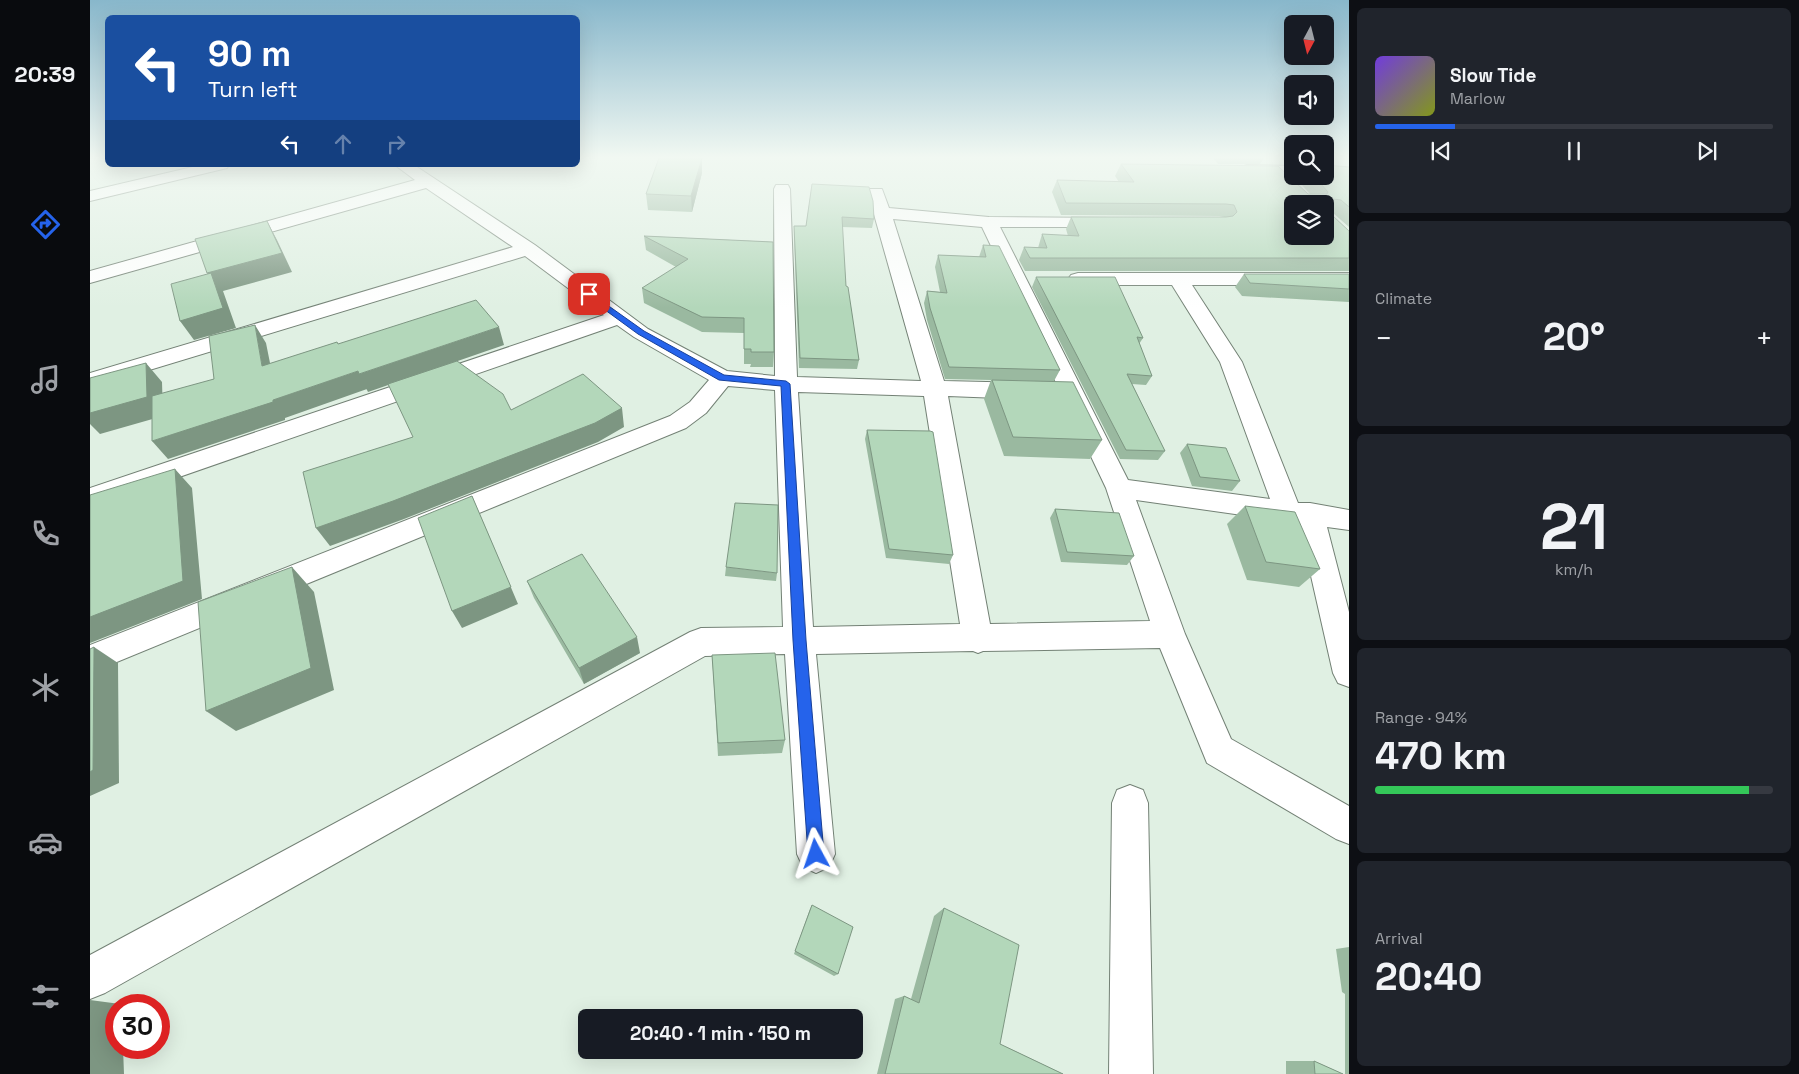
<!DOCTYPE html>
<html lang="en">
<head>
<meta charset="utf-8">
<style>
  body { margin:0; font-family:"Space Grotesk",sans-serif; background:#20242c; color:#f1f3f6; height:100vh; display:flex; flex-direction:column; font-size:19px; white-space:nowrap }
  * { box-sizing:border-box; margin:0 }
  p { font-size:16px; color:#9ea1a6 }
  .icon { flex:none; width:28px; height:28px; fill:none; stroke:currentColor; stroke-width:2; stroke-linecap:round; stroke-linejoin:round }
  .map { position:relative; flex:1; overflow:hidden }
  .drawer { display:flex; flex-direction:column; gap:8px; padding:8px; background:#0d0f14; width:450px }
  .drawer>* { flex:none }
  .guide { position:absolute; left:15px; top:15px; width:475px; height:152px; border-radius:8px; box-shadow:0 5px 20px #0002; background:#1a4fa0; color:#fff; overflow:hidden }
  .needle { width:32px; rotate:187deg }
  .fabs { position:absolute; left:1194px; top:15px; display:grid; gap:10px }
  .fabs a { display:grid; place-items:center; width:50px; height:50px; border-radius:8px; background:#171b24; box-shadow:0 5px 20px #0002; font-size:25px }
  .speed { position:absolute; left:15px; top:994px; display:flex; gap:10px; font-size:25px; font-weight:700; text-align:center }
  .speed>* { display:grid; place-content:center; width:65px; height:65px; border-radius:50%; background:#171b24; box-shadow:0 5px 20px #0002; line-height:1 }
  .speed .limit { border:8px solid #d22; background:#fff; color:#111 }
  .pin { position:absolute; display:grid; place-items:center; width:42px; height:42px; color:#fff; margin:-21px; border-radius:10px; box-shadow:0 2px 8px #0006 }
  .me { position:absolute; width:55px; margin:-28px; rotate:355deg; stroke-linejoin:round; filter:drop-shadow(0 0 4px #0008) }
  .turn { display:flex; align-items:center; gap:18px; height:105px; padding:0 20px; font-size:22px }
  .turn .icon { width:65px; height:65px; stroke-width:2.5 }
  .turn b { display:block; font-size:35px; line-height:42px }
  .lanes { display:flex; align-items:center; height:48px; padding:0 20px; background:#0003; justify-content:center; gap:25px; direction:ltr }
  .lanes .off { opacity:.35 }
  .big { font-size:38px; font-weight:700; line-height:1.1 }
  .drawer .card { flex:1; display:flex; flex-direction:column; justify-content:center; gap:8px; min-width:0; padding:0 18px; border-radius:8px; background:#20242c }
  .drawer .dial { align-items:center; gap:0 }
  .dial b { font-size:65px; line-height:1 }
  .song { display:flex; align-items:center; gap:15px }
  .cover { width:60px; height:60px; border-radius:8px; background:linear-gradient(135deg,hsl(260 70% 55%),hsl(70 70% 35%)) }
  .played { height:5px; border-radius:2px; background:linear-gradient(90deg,#2563eb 20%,#363941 20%) }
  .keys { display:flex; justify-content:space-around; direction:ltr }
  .heat { display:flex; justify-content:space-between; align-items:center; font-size:28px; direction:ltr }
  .charge { height:8px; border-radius:4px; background:linear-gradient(90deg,#34c759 94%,#363941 0) }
  .trip { position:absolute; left:488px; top:1009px; width:285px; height:50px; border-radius:8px; background:#171b24; box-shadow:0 5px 20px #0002; font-weight:700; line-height:50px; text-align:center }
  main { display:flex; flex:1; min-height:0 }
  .dock { display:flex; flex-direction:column; width:90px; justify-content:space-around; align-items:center; background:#090b0e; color:#9ea1a6 }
  .dock .icon { width:35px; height:35px }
  .dock .active { color:#2563eb }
  .dock b { font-size:22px; color:#f1f3f6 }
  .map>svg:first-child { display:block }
</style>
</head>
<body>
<main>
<nav class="dock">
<b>20:39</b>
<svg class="icon active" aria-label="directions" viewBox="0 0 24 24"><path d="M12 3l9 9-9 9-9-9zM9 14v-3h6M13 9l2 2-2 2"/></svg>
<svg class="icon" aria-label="music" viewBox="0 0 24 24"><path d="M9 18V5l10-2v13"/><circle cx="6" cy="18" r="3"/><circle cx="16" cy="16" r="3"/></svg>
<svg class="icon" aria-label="phone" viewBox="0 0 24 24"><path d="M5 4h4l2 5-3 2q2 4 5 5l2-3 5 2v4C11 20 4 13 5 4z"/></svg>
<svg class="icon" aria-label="climate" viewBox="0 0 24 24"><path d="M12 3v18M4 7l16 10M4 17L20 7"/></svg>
<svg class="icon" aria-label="car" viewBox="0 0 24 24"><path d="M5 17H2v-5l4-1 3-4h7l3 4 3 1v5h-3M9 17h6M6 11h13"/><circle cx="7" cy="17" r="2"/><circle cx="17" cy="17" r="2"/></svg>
<svg class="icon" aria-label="filters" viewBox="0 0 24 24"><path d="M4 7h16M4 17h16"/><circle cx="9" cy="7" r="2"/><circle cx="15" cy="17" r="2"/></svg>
</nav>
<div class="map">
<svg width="1259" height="1074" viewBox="0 0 1259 1074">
  <rect width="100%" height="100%" fill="#e0f0e3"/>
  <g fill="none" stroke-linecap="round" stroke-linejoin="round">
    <!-- street casing -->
    <g stroke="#738175" stroke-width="2">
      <path id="street" d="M111 165H139L137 168 0 201V191Z
        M305 165H324L445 245 558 329 637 371 685 376 684 189 686 185H698L700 189 707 377 831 381 778 193 780 189H792L799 208 899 217 1021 218 1024 222 1021 226 1015 227H910L1038 480 1180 499 1130 362 1082 285H988L981 283 978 279 981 275 988 273H1259V285H1102L1152 362 1208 503H1220L1259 510V530L1237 527 1259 612V687L1248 683 1243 673 1209 523 1046 500 1095 634 1141 739 1259 806V844L1246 839 1117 763 1070 648 893 651 888 653 883 651 726 654 745 854 739 867 726 873 713 867 707 854 695 654 615 656 15 993 0 999V955L600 632 611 628 693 627 685 390 638 386 616 413 596 428 0 673V645L580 416 600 402 619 380 544 337 527 325 0 508V488L514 315 435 256 0 388V373L423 247 336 188 0 283V271L325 180ZM803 219 892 227 1016 488 1060 621 900 624 858 396 934 399 942 396 945 391 942 386 934 383 854 381ZM708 392 834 396 870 624 723 627Z
        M1157 165 1202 166V176L1151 173 1149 170 1151 167Z
        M1040 785 1053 790 1058 803 1063 1074H1019L1022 803 1027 790Z"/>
    </g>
    <!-- street -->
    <use href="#street" fill="#fff" fill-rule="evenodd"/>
  </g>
  <!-- wall -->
  <path fill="#9ab9a0" d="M1123 158H1174L1170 164H1128Z
    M1031 164 1218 194H1220L1204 176H1235L1259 167V227L1243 213V216L1259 231V271H935L929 260 934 247 948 248 952 234 978 236 976 229 981 217H1134L1129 216 971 215 962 192 967 180 1029 182 1025 176Z
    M612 173 602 212 558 210 556 194Z
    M722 184 784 219 782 228 752 227 756 286 769 360 767 369 709 368 704 235V226H716Z
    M554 236 683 242 684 352 683 367H660L661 364H654V333L612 332 554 303 552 288 586 267 556 250Z
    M893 245 970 370 964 381 1012 440 1000 459 914 456 894 399 901 380 855 379 837 320 834 303 837 291 850 292 845 267 848 255 889 257Z
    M1154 274H1259V302L1152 296 1145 287Z
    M946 277 1053 338 1049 344 1062 376 1056 385 1042 384 1075 451 1068 460 1030 459 942 287Z
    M777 430 863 555 859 564 796 558 775 439Z
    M1097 444 1150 481 1142 491 1102 486 1090 453Z
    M1155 506 1230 569 1209 587 1157 580 1137 524Z
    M965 509 1044 556 1037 565 971 562 960 518Z
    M636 567 687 573 686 581 635 576Z
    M437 581 550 653 494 684 444 598Z
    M622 655 695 740 692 753 628 756Z
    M722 905 748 974 744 976 704 954 720 909Z
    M854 908 910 1044 973 1074H787L805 999 814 996 821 999 844 916Z
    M1259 947V1074H1255V994L1252 992 1246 949Z
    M1196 1061H1224L1253 1074H1196Z"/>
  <!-- shaded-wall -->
  <path fill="#7d9682" d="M612 158V173L602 212 601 196Z
    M177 221 187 240 202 272 133 291 146 328 104 340 90 321 126 287 117 273Z
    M165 325 176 343 184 383 172 366Z
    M409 327 414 345 278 392 269 374Z
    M56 363 72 382 73 416 10 434 0 424V413Z
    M268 371 277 389 195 418V420L78 459 62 441Z
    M532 408 534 427 508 442 314 519 240 546 226 528Z
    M85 469 102 488 112 599 0 643V617Z
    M382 496 428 604 372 628 362 611Z
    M202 567 224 592 244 690 146 731 116 711Z
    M547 637 550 653 494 684 489 668Z
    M4 647 28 663 29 783 0 796V772Z
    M0 1000 30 1004V1005H26V1048H33L34 1074H0Z"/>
  <!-- building -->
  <path fill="#b3d7ba" stroke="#7d9682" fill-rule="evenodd" d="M569 158H612L601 196 556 194Z
    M1031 164 1188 166 1218 194H1237L1238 192 1224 176H1235V165L1259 167V207L1251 200 1243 199V216L1259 231V258H940L934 247 957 248 952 234 989 236 981 217H1136L1143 216 1147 212 1144 205 1136 204 976 203 967 180 1044 182ZM1202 204H1235V236H1202Z
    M722 184 779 187 783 201 784 219 752 217 756 286 758 287 769 360 710 358 704 226H716Z
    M177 221 192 253 117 273 105 239Z
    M554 236 683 242 684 352H661V349H654V318L612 317 552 288 598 259Z
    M893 245 909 246 970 370 859 367 840 308 837 291 857 293 848 255 896 257Z
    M121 273 133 308 90 321 81 284Z
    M1154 274H1259V289L1160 283Z
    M946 277H1025L1053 338 1047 337 1062 376 1037 374 1075 451 1036 450Z
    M386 300 409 327 269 374 268 371 183 400V402L62 441V396L124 379 119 336 165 325 172 366 247 342 248 344Z
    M367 361 413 394 421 410 493 374 532 408 505 423 303 501 226 528 213 472 323 437 298 384Z
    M56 363 57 397 0 413V378Z
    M902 380 983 382 1012 440 923 437Z
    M777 430 840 431 843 432 863 555 799 549Z
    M1097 444 1136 448 1150 481 1110 477Z
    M85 469 93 581 0 617V495Z
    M382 496 421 587 362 611 328 518Z
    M645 503 688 505 687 573 636 567Z
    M1155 506 1205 512 1230 569 1176 562Z
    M965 509 1029 513 1044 556 977 552Z
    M492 554 547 637 489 668 437 581Z
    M202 567 221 668 116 711 108 602Z
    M4 647 3 770 0 772V649Z
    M685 653 695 740 628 743 622 655Z
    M722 905 763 927 748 974 705 951Z
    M854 908 929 945 910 1044 973 1074H795L814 996 829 1003Z
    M1224 1061 1253 1074H1225Z"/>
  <!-- sky -->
  <linearGradient id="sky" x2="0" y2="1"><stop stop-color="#88b7cb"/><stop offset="0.51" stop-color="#f1f8f2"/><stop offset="1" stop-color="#f1f8f2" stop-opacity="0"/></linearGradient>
  <rect width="1259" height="308" fill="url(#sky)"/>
  <!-- route -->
  <path fill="#2563eb" stroke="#184099" d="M499 292 554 331 634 375 696 381 700 384 716 640 734 854 732 859 726 862 721 859 718 854 703 640 691 386 629 380 548 334 496 296V293Z"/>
</svg>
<div class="fabs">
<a><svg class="needle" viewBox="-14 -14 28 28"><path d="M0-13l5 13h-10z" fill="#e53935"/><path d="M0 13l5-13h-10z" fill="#9ea1a6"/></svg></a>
<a><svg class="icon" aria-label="sound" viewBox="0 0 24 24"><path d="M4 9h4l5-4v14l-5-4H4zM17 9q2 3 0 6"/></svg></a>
<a><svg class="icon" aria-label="search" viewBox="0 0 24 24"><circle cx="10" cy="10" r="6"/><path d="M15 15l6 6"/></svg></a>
<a><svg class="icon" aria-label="layers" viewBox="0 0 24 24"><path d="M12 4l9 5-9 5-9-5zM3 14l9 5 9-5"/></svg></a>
</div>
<div class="speed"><div class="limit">30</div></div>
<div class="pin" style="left:499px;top:294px;background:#d93025"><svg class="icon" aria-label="arrive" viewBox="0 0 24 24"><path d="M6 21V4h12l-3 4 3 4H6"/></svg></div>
<svg class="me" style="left:726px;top:854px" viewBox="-20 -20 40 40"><path d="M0-17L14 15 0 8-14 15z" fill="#2563eb" stroke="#fff" stroke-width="4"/></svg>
<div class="trip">20:40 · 1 min · 150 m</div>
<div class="guide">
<div class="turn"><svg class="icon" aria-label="left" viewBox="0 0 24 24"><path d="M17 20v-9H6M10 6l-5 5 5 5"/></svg><div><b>90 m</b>Turn left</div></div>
<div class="lanes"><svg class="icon" aria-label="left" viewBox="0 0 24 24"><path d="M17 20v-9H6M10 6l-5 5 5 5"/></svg><svg class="icon off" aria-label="ahead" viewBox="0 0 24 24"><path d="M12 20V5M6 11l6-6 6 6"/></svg><svg class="icon off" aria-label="right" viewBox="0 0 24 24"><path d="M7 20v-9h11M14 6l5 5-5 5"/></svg></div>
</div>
</div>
<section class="drawer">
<div class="card">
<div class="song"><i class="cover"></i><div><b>Slow Tide</b><p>Marlow</p></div></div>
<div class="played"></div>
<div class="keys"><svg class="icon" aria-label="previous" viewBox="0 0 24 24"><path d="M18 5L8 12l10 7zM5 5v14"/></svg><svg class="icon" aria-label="pause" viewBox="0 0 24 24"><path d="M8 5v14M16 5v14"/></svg><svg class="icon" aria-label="next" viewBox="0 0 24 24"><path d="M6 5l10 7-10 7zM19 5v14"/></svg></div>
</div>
<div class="card"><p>Climate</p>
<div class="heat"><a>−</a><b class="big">20°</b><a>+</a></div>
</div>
<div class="card dial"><b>21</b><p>km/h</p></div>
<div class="card"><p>Range · 94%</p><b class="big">470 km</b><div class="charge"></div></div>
<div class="card"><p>Arrival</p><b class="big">20:40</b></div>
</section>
</main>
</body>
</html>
